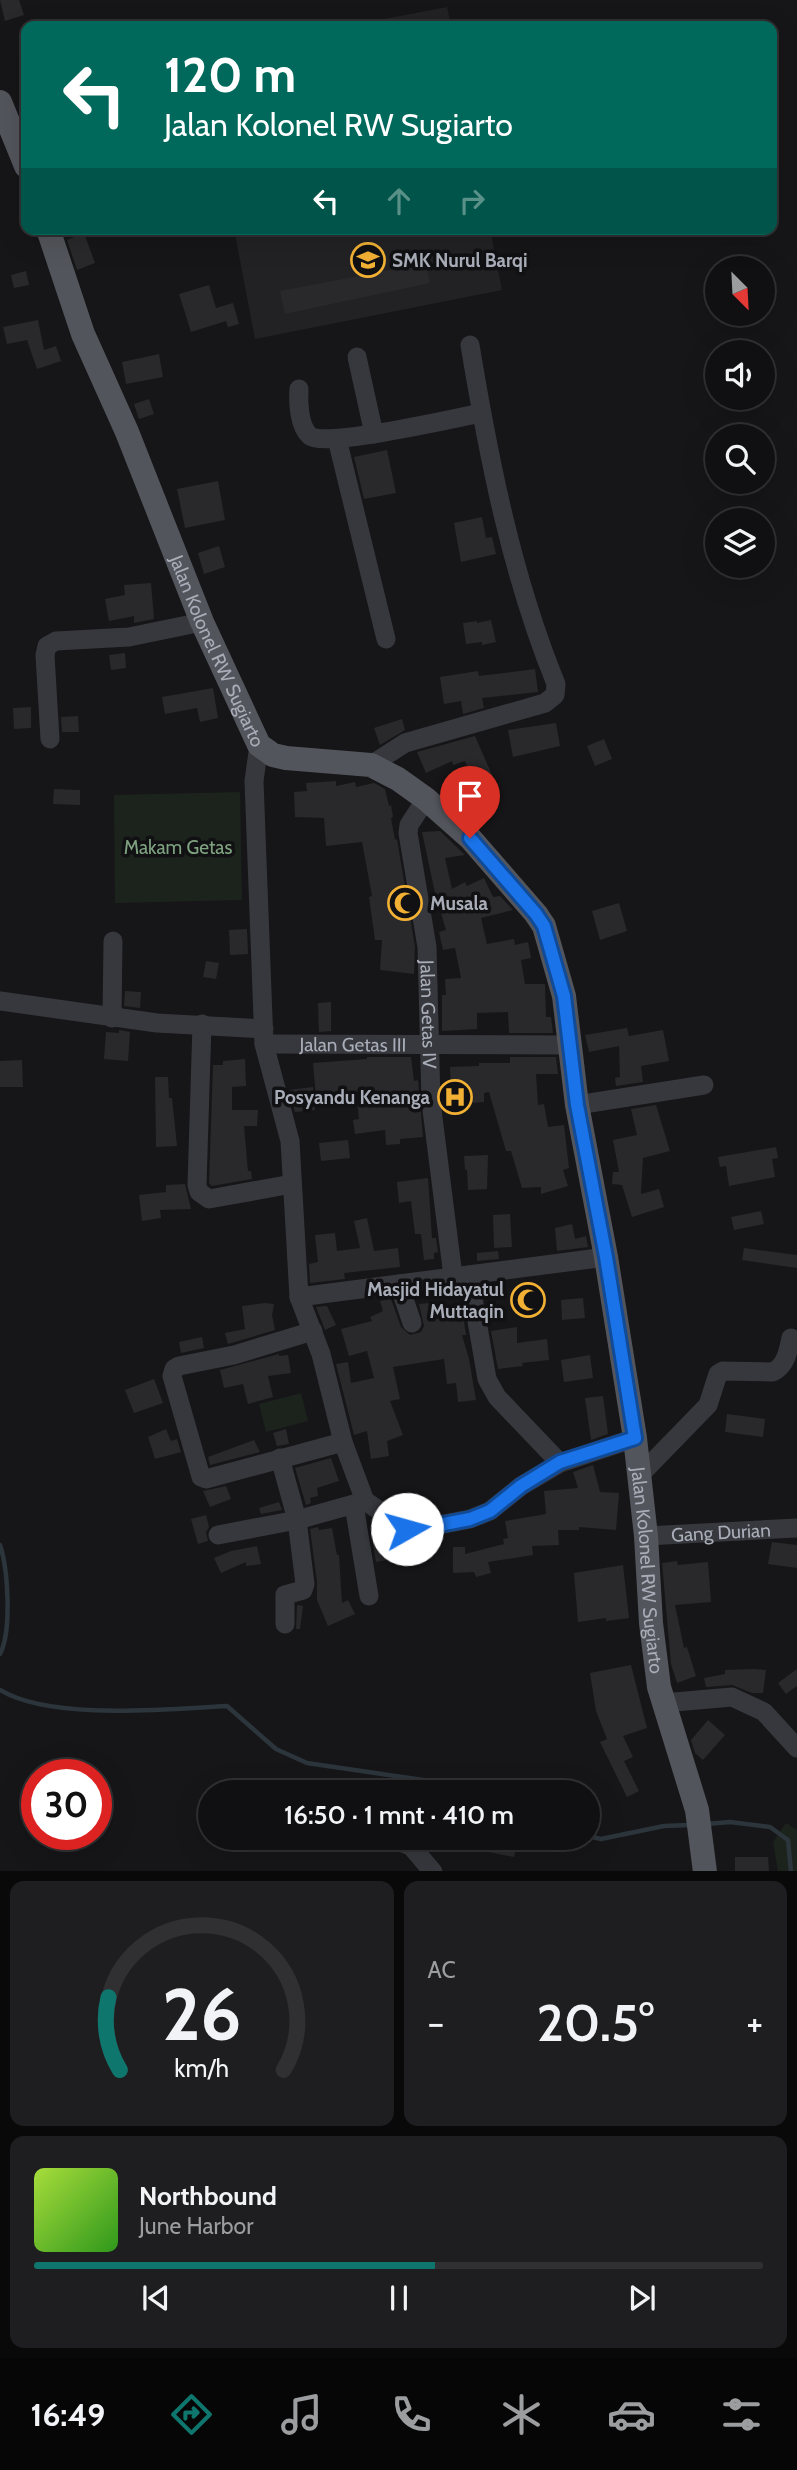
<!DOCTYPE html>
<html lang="id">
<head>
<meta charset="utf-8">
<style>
  body { margin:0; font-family:Cabin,sans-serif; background:#1e1e20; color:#f1f3f6; height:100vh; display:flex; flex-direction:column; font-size:26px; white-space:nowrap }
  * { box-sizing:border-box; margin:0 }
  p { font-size:23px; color:#9c9d9f }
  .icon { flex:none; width:38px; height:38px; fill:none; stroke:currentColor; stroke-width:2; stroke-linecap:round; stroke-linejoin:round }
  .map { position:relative; height:1871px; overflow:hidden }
  .side { display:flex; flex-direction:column; gap:10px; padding:10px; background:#09090a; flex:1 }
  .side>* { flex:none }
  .hud { position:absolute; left:21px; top:21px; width:756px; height:214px; border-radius:14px; box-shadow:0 7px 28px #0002,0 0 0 2px #303032; background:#00695c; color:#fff; overflow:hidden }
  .needle { width:46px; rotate:156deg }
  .buttons { position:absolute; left:705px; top:256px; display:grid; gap:14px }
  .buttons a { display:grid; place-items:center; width:70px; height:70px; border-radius:50%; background:#101012; box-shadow:0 7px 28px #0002,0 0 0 2px #303032; font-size:35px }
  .speed { position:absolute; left:21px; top:1759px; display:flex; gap:14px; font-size:35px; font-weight:700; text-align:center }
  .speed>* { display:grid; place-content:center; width:91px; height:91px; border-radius:50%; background:#101012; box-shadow:0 7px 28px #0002,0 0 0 2px #303032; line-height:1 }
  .speed .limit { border:10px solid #d22; background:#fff; color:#111 }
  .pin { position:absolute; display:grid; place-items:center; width:60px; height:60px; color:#fff; margin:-72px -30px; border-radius:50% 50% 50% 0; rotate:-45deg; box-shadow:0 0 7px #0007 }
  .pin .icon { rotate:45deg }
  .me { position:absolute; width:77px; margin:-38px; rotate:83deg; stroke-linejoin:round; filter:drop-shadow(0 0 5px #0008) }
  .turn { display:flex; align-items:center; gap:24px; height:147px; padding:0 28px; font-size:32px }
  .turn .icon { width:91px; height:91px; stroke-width:2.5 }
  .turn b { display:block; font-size:49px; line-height:60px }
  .lanes { display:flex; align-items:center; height:66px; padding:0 28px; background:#0003; justify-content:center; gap:35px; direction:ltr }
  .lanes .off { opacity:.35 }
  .big { font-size:52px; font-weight:600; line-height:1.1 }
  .side .tile { flex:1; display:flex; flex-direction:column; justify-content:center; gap:10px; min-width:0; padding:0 24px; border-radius:14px; background:#1e1e20 }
  .side .dial { align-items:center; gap:0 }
  .dial svg { height:182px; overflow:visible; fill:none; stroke:#303032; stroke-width:7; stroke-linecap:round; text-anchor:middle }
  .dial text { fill:#f1f3f6; stroke:none }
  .song { display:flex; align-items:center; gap:21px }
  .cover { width:84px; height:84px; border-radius:10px; background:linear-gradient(135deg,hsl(80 70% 55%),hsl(110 70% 35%)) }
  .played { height:7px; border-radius:4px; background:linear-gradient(90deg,#0f766e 55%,#303032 55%) }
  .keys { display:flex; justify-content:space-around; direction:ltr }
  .heat { display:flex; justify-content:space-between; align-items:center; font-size:38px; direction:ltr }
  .side .tiles { flex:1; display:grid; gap:10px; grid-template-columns:1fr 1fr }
  .tile:last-child { grid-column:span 2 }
  .trip { position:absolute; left:198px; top:1780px; width:402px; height:70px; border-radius:35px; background:#101012; box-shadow:0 7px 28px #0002,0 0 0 2px #303032; font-weight:600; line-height:70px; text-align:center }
  .tabs { display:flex; height:112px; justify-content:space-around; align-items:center; background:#060607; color:#9c9d9f }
  .tabs .icon { width:49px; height:49px }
  .tabs .current { color:#0f766e }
  .tabs b { font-size:32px; color:#f1f3f6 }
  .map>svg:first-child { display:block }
</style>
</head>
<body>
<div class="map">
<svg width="797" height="1872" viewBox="0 0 797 1872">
  <rect width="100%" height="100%" fill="#161618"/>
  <!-- built -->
  <path fill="#222225" d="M447 7 451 26H348Z
    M234 229H490L502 290 255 339Z"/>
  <!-- green -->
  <path fill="#1c231d" d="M240 792 242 900 115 903 114 795Z
    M301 1393 308 1421 266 1432 259 1404Z
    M786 1823 797 1830V1871H778L773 1842Z"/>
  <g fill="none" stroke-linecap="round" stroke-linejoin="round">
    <!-- stream -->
    <path stroke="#2c353c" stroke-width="4.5" d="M0 1545C8 1569 12 1631 0 1654
      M0 1690C51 1721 167 1709 227 1706L276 1749 307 1763 450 1784 464 1792
      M706 1824 730 1822 770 1827 788 1840 791 1872
      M588 1836 601 1839 664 1826 690 1825"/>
  </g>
  <!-- building -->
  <path fill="#29292c" d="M0 0H19L24 15 5 21Z
    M84 233 95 263 77 270 67 240Z
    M426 263 430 283 285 314 280 291Z
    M26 271 29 285 14 288 11 275Z
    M209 285 216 308 233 303 239 324 228 327 226 321 191 332 179 294Z
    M38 320 44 350 56 346 61 361 37 369 27 340 7 344 3 327Z
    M159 354 163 377 126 384 122 362Z
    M149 399 154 414 139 419 134 404Z
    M387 450 396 493 364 499 354 457Z
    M218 481 225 520 185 528 177 489Z
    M482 517 486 538 492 537 496 554 461 562 454 523Z
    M219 546 225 567 204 574 198 553Z
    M151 583 154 619 134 623V616L109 621 105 599 125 595 124 585Z
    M491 620 496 642 482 645V642L466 644 463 623 477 621V623Z
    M125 653 126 668 111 670 109 655Z
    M535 669 538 692 482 698 484 708 463 714 461 701 444 704 440 677 478 671 479 676Z
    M213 688 218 718 200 722 197 708 165 714 162 697Z
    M31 707V728L14 729 13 708Z
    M78 716 79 732H62L61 717Z
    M402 719 405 730 380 745 374 728Z
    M556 723 560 746 513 757 508 730Z
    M475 736 496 784 477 792 465 761 453 765 452 761 426 773 417 752Z
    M604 739 612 759 595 766 587 746Z
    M336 781V786L355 782 356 787 374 783 385 789 389 806 391 805 393 817 391 818 395 840 397 839 415 947 414 974 380 970 382 940H375L369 897 372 896 362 842 326 846 324 818 295 817 294 792 307 791 306 783Z
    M54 789 80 790V805L53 804Z
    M440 831 465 855 445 858 452 889 465 882 467 886 484 878 493 897 500 896 513 910 481 918 487 944 514 939 515 945 528 942 531 958 521 960 525 984H545L546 1017H551L553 1033H509L508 1012 477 1013V1029L442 1031V995H446L445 979 461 978 455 948 443 950 439 932 446 930 435 893 422 832Z
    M619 903 627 931 600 940 592 911Z
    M247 929 248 954 230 955 229 930Z
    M206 961 219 963 216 979 203 977Z
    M125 991 141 992 140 1008 124 1006Z
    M331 1002V1031L319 1032 318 1003Z
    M627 1028 629 1036 663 1030 669 1061 641 1066 643 1082 616 1086 615 1078 620 1077 619 1046 589 1052 585 1035Z
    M119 1030 130 1032 128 1061 104 1059 106 1032 119 1033Z
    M367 1057H411L414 1081 418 1080 423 1137 400 1139V1144L386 1145 385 1130 355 1134 353 1120 359 1119 356 1092 316 1097 313 1063 367 1059Z
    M510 1057H556L558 1074H536L538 1105 544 1104 548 1127 564 1125 569 1168 563 1170 568 1186 541 1194V1187L522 1188 511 1151H506L489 1092 484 1093V1102L449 1105 448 1092 451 1091 450 1067 479 1066V1063H510Z
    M245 1059 246 1086 232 1087V1110H258L257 1126H244L248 1171H251L252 1179 212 1186 209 1183 213 1065H223V1061Z
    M22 1060 23 1087H0V1061Z
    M155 1077H168L169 1098H172L177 1146 156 1147Z
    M313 1087 315 1110 295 1112 289 1090Z
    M656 1105 670 1151 643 1158 641 1194 659 1189 664 1207 632 1217 622 1185 612 1184 613 1172H619L613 1140 637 1135 631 1109Z
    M348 1140 350 1158 321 1161 319 1143Z
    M776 1147 778 1158 772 1159 775 1177 729 1186 726 1166 720 1167 718 1157Z
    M488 1155 487 1189 468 1190 467 1169 465 1170 464 1156Z
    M428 1178 432 1238H436L438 1252 434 1253V1259L424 1260 421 1234H415L411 1201 399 1203 397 1182Z
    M185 1184 191 1209 160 1210 161 1218 142 1221 139 1195 166 1192V1185Z
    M761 1211 764 1224 734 1230 731 1217Z
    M510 1214 512 1247 494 1248 493 1215Z
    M367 1218 374 1251 398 1248 400 1267 344 1273 345 1279 310 1283 309 1264 318 1262 315 1235 335 1233 337 1251 360 1248 354 1221Z
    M572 1224 575 1239 586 1236 588 1247 557 1251 555 1228Z
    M744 1248 797 1255V1268L742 1260Z
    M498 1251 499 1259 477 1261V1253Z
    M517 1285 541 1286 540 1315 515 1314Z
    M583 1298 585 1318 562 1320 561 1300Z
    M391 1299 401 1327 410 1335 421 1332 424 1326 419 1304 439 1302V1308L453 1305 457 1322 464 1321 466 1335H462L469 1359 476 1400 458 1402 456 1383 447 1384 444 1359 393 1367 400 1399 390 1401 403 1435 387 1441 389 1456 371 1459 367 1431 354 1435 336 1364 348 1362 351 1383 374 1378 367 1351 349 1356 341 1329 372 1321 370 1317 383 1311 380 1301Z
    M265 1303 274 1304 272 1315 275 1330 228 1344 225 1333 245 1329 242 1306Z
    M327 1306 336 1325 325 1330 316 1307Z
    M517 1327V1343L547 1339 549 1360 522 1363 523 1366 498 1369 491 1331Z
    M202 1337 204 1348 181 1353 179 1342Z
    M279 1354V1356L288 1355 291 1373 268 1376 273 1397 248 1404 243 1384 224 1388 220 1370Z
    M590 1355 593 1378 564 1382 561 1360Z
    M154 1379 163 1403 134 1413 125 1390Z
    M603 1396 608 1434 591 1440 585 1398Z
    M727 1414 765 1419 763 1437 725 1432Z
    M166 1429 171 1441 177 1439 181 1452 155 1459 148 1437Z
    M286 1429 289 1444 277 1446 273 1433Z
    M254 1440 260 1452 210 1465 208 1457Z
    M331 1458 339 1481 317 1488 318 1496 310 1498 311 1503 306 1505 295 1468Z
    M593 1465 600 1492 619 1493 616 1530 579 1527V1530H558L559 1545 532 1546 533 1555 488 1562 491 1573 476 1577 474 1572 453 1573V1547H465V1554L504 1544 503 1539 508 1538 505 1521 546 1514 544 1491 578 1488 573 1472Z
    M226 1486 231 1499 210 1507 203 1491Z
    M279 1502 282 1510 261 1514 259 1508Z
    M206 1515 209 1527 206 1532 208 1541 198 1544 191 1519Z
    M318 1527 319 1530 332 1528 337 1555H339L342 1603 348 1600 355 1614 328 1626 317 1600V1582L310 1529Z
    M389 1534 393 1559 376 1562 372 1537Z
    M772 1542 797 1545V1568L768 1564Z
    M257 1546 261 1564 246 1566V1562L221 1573 214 1558 231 1551Z
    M677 1561 678 1565 708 1562 711 1602 675 1605 684 1648 687 1647 696 1676 677 1683 671 1664 662 1563Z
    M623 1565 629 1618 606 1621V1618L578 1622 574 1573Z
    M297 1605 303 1606 300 1629H296Z
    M631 1665 647 1728 623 1736 633 1757 624 1761 639 1791 627 1797 600 1742 607 1739 596 1711 590 1673Z
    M753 1669 766 1670 763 1693H752L732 1685 706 1687 704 1678 725 1674V1670Z
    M797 1669V1686L786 1694 778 1683Z
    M708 1720 725 1735 703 1760 695 1753 691 1740Z
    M492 1838H518L514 1857 488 1852Z
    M735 1857H768L769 1872H735Z"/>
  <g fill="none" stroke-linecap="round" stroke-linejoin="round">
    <!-- minor -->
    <g stroke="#37383d" stroke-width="19">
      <path d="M357 357 374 434"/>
      <path d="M299 389C298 402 299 427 310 436 323 448 457 418 481 413"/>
      <path d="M337 439 386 639"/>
      <path d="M50 739 45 655 47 646 56 641 129 637 202 622"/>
      <path d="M259 745 254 781 264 1044 290 1141 299 1297 321 1354 343 1442 365 1501"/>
      <path d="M371 765 405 743 545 703 555 695 556 684C512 576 489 460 470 345"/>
      <path id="s1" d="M426 799 409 825 408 833 427 947 431 1102 453 1276"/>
      <path d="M0 1001 157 1023 264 1029"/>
      <path d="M112 1018 113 941"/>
      <path d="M202 1024 197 1185 199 1192 209 1199 292 1184"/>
      <path id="s2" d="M264 1044 568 1045"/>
      <path d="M577 1105 704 1085"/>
      <path d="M469 1275 487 1379 497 1397 560 1463"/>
      <path d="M399 1284 412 1323"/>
      <path d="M299 1297 606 1257"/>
      <path d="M313 1331 234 1355 179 1366 174 1369 172 1376 199 1470 201 1477 206 1479 343 1442"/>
      <path d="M280 1458 297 1520 305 1584 303 1590 285 1595V1624"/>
      <path d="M639 1476 708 1405 718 1374 723 1371 773 1372C786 1365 788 1352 791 1338"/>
      <path d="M365 1501 407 1529 413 1530 470 1519 490 1511 521 1486 560 1463 635 1438"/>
      <path d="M354 1505 369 1596"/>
      <path d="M218 1535 297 1520 365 1501"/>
      <path id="s3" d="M646 1536 797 1528"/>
      <path d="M663 1703 732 1697 764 1712 797 1748"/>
      <path d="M390 1838 411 1846 433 1872"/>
    </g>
    <!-- major -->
    <g stroke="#53555c" stroke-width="24">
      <path d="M0 102 26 166"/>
      <path id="s4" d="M48 229 83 334 127 432 202 622 259 745 273 755 286 758 371 765 398 779 426 799 470 838 536 914 544 926 564 996 577 1105 606 1257 635 1438 646 1536 651 1623 659 1687 697 1810 705 1872"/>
    </g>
  </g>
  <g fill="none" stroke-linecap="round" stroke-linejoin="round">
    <!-- route casing -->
    <g stroke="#114b97" stroke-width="18">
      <path id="route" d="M407 1529 413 1530 470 1519 490 1511 521 1486 560 1462 635 1438 606 1257 577 1105 564 996 544 926 536 914 470 838"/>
    </g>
    <!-- route -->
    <use href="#route" stroke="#1a73e8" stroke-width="12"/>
  </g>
  <!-- icons -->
  <defs>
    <g id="school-ring" transform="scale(1.75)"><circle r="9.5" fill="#111113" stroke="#f2b134" stroke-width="1.5"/><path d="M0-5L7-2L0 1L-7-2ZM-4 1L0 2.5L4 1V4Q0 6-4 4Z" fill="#f2b134"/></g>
    <g id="mosque-ring" transform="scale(1.75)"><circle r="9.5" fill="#111113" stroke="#f2b134" stroke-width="1.5"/><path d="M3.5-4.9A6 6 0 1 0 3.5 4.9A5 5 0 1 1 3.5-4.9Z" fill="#f2b134"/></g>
    <g id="hospital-ring" transform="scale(1.75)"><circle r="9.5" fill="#111113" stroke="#f2b134" stroke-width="1.5"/><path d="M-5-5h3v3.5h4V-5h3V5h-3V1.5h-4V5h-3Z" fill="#f2b134"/></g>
  </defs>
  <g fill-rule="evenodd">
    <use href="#school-ring" x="368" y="260"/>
    <use href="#mosque-ring" x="405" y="903"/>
    <use href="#hospital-ring" x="455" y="1097"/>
    <use href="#mosque-ring" x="528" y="1300"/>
  </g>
  <g text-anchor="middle" stroke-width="7" stroke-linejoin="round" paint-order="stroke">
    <!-- poi labels -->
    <g font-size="19" font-weight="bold" fill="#a8adb8" stroke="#111113" text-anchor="start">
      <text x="392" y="267">SMK Nurul Barqi</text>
      <text x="430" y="910">Musala</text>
      <text x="430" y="1104" text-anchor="end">Posyandu Kenanga</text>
      <text x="504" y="1296" text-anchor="end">Masjid Hidayatul<tspan x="504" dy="22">Muttaqin</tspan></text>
    </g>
    <!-- street labels -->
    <g font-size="19" fill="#a8adb8" stroke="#111113">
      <text dy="7" stroke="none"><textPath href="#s4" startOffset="455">Jalan Kolonel RW Sugiarto</textPath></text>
      <text dy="7" stroke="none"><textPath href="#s1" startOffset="222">Jalan Getas IV</textPath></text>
      <text dy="7" stroke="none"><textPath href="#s2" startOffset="89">Jalan Getas III</textPath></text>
      <text dy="7" stroke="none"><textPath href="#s3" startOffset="75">Gang Durian</textPath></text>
      <text dy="7" stroke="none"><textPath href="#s4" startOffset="1566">Jalan Kolonel RW Sugiarto</textPath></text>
    </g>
    <!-- park labels -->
    <g font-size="19" fill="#7fa381" stroke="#111113">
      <text x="178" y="854">Makam Getas</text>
    </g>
  </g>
</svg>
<div class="buttons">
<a><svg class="needle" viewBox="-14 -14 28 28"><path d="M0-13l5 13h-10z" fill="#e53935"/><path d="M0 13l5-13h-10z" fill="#9c9d9f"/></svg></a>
<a><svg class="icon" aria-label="sound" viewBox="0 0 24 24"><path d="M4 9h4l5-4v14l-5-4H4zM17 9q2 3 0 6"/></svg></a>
<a><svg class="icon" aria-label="search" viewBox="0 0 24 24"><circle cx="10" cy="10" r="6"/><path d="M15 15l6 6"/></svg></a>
<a><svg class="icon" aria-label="layers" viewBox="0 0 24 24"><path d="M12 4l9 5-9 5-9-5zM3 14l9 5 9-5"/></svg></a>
</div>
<div class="speed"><div class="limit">30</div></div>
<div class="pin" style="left:470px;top:838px;background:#d93025"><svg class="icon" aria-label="arrive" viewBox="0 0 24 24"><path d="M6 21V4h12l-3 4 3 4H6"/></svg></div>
<svg class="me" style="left:407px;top:1529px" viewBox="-20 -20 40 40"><circle r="19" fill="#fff"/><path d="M0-13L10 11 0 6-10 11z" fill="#1a73e8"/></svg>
<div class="trip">16:50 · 1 mnt · 410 m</div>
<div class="hud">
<div class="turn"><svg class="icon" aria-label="left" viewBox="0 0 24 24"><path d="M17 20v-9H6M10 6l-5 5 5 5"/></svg><div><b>120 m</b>Jalan Kolonel RW Sugiarto</div></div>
<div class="lanes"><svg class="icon" aria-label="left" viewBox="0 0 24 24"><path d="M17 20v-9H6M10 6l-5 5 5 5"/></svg><svg class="icon off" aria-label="ahead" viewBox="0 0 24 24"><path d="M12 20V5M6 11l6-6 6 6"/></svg><svg class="icon off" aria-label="right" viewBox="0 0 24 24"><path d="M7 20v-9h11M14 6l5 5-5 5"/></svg></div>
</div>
</div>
<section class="side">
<div class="tiles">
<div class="tile dial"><svg viewBox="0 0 100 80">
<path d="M14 69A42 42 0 1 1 86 69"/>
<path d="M14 69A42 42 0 0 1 9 37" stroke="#0f766e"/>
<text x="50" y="56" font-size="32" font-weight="700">26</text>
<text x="50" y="72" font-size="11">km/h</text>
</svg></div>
<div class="tile"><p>AC</p>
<div class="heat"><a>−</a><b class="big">20.5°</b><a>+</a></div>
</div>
<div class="tile">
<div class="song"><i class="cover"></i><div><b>Northbound</b><p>June Harbor</p></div></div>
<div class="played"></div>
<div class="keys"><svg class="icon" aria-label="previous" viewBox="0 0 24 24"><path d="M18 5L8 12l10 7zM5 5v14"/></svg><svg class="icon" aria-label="pause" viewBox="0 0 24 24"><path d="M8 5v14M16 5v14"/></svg><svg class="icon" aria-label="next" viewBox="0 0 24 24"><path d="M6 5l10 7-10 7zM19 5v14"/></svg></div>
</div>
</div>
</section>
<nav class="tabs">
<b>16:49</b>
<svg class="icon current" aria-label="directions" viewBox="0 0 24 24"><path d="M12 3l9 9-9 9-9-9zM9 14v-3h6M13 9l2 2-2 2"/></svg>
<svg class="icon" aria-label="music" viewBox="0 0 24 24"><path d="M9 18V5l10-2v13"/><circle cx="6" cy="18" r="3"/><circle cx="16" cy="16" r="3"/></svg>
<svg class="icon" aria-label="phone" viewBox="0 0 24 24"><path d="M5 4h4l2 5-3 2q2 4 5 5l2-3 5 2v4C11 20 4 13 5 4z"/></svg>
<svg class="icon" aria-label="climate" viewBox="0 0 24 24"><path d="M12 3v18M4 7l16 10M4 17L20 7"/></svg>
<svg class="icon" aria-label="car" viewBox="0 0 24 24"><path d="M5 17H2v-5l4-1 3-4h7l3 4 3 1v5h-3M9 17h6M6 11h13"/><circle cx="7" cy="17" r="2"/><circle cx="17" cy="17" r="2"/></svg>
<svg class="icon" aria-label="filters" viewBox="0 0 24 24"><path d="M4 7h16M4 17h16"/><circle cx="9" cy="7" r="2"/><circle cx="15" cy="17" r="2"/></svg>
</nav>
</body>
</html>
